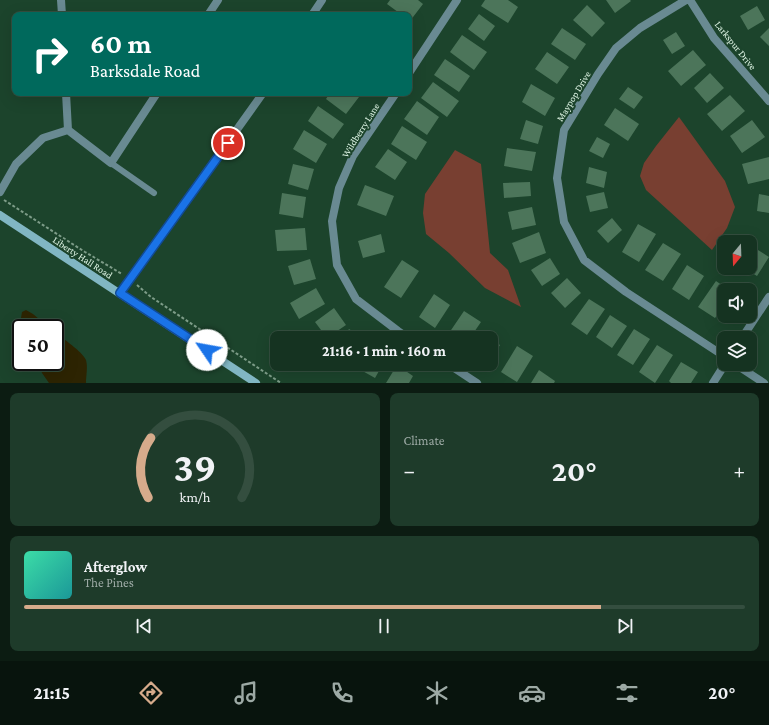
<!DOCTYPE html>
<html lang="en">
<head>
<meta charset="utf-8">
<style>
  body { margin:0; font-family:"Crimson Pro",serif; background:#1e3b2a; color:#f1f3f6; height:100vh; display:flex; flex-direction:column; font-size:15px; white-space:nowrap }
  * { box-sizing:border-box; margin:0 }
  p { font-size:13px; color:#9daaa5 }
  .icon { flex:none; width:22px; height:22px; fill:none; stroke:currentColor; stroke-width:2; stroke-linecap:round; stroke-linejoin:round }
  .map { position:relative; height:383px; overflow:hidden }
  .sheet { display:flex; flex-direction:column; gap:10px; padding:10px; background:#0c1c12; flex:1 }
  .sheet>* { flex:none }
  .guide { position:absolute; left:12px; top:12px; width:400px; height:84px; border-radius:8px; box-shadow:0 4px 16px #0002,0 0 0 1px #344e3f; background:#00695c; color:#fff; overflow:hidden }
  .needle { width:26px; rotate:199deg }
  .fabs { position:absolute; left:717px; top:235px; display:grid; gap:8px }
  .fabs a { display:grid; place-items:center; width:40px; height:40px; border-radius:8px; background:#153321; box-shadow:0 4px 16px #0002,0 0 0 1px #344e3f; font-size:20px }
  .speed { position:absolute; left:12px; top:319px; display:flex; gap:8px; font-size:20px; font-weight:700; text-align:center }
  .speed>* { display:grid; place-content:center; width:52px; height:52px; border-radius:50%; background:#153321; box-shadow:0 4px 16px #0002,0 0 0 1px #344e3f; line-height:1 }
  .speed .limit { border:2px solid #111; border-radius:6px; background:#fff; color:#111 }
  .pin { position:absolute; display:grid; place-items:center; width:34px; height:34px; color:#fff; margin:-17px; border:2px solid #fff; border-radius:50%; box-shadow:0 1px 4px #0007 }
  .me { position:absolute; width:44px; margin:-22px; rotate:303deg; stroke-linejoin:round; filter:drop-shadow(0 0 3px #0008) }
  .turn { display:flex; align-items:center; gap:14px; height:84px; padding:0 12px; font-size:18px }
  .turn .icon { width:52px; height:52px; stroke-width:2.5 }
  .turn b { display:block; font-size:28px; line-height:34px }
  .big { font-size:30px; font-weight:700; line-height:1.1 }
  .sheet .card { flex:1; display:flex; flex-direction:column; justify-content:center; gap:6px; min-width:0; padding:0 14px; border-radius:8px; background:#1e3b2a }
  .sheet .dial { align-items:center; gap:0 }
  .dial svg { height:104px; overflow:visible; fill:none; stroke:#344e3f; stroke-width:7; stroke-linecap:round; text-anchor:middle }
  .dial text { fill:#f1f3f6; stroke:none }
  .song { display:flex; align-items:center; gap:12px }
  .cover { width:48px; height:48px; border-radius:6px; background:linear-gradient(135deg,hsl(160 70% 55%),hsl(180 70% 35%)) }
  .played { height:4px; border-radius:2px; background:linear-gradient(90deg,#d6ab8b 80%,#344e3f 80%) }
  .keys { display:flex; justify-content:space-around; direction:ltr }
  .heat { display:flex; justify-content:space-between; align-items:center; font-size:22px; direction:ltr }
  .sheet .tiles { flex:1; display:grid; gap:10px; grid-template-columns:1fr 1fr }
  .card:last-child { grid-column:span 2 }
  .trip { position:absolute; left:270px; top:331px; width:228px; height:40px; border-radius:8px; background:#153321; box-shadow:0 4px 16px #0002,0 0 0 1px #344e3f; font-weight:700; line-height:40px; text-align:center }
  .menu { display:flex; height:64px; justify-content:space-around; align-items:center; background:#08140d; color:#9daaa5 }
  .menu .icon { width:28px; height:28px }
  .menu .active { color:#d6ab8b }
  .menu b { font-size:18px; color:#f1f3f6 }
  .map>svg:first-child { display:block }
</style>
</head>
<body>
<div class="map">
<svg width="769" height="383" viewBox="0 0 769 383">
  <rect width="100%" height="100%" fill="#1c442c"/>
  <!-- green -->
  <path fill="#783f31" d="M679 117 725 181 735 207 727 228 712 250 646 190 640 176 644 163 656 146Z
    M455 150 481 164 490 253 508 270 521 307 485 288 449 253 426 234 423 213 425 194Z"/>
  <!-- water -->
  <path fill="#2d2402" d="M26 310 33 314 50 328H25L21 318 22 312Z
    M55 332C63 339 82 351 86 360 88 367 86 376 86 383H49L42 373 38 362H55Z"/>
  <!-- building -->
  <path fill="#4c755a" d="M390 0H418L423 4 410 21 409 20V15H402L387 4Z
    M485 0H508L518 7 508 23 481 6Z
    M606 0H630L631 1 615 13Z
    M587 5 605 23 592 37 573 20Z
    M757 6 765 20 748 30 740 16Z
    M479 14 495 26 484 41 468 29Z
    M562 28 586 44 575 60 551 44Z
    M769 28V46L760 37Z
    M676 32 685 46 672 54 663 40Z
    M462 35 487 52 474 70 450 52Z
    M693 50 706 65 681 86 668 71Z
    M547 52 569 67 557 84 535 69Z
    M445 59 470 76 459 92 434 75Z
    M710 73 724 88 707 103 694 88Z
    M433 82 459 101 447 117 421 98Z
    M531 84 555 98 545 116 522 102Z
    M628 87 643 97 634 109 619 99Z
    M330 93H353L359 97 346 114 326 99Z
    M730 95 745 111 722 131 707 114Z
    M417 101 439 117 427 135 404 119Z
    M318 106 344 124 333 139 308 121Z
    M615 108 639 124 628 141 604 125Z
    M526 120 543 126 538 144 520 139Z
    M752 120 765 137 742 153 730 136Z
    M402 126 427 142 416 160 391 144Z
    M304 130 327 144 316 163 293 149Z
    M597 137 610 144 603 158 589 151Z
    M507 148 536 152 532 171 504 166Z
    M388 149 407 162 395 180 375 167Z
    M769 157V179L748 184 742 164Z
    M293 164 314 169 308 190 288 184Z
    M589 167 607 172 604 188 586 183Z
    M530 182 531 196 504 198 503 183Z
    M365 185 394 196 386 216 357 205Z
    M604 192 608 208 590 212 586 196Z
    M282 193 306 197 303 218 279 214Z
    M759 194 769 196V213L757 211Z
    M532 207 536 225 512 230 508 212Z
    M612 218 622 230 608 243 597 231Z
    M638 224 656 234 639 262 622 252Z
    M305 228 307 250 277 251 275 230Z
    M539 232 546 253 520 263 512 243Z
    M381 234 385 252 363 258 358 241Z
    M663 243 681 254 663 281 645 270Z
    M750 245 769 257 757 276 744 268H750Z
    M550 258 560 274 542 286 531 270Z
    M310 259 316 279 294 285 288 266Z
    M402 260 419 271 401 298 384 287Z
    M687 265 704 276 689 300 672 289Z
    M567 278 581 293 565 308 551 293Z
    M716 281 729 290H724V306L715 318 698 307Z
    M316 288 325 304 299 319 290 303Z
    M434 294 450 305 435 328 419 317Z
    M589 299 605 309 587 335 571 324Z
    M334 308 346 325 327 338 315 322Z
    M464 311 481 322 470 338H450L447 336Z
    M610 315 627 326 612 348 596 337Z
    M349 329 363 338H343Z
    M634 329 650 339 633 365 617 355Z
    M491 339 500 345 491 359Z
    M657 345 673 355 655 383 639 372Z
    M517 346 533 356 517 382 501 372Z
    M681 362 698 372 691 383H671L669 381Z
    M362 364H383L375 378 359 369Z
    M397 365 413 376 409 383H386Z
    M539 370 555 381 554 383H531Z"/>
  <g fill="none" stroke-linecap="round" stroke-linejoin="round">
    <!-- path -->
    <path stroke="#7d9c88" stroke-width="2" stroke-dasharray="3 2" stroke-linecap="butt" d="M4 200 85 252 122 274
      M137 285 151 297 281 383"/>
    <!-- service -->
    <path stroke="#698a92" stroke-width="6" d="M111 163 154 193"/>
    <!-- minor -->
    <path stroke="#698a92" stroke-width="8" d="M61 0 62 15
      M686 0 640 28 616 48 598 74 564 130 557 178 564 222 584 260 626 292 724 356
      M690 0 714 38 769 101
      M208 15 218 0
      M312 15 322 0
      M409 73 457 0
      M66 93 68 130 111 163 157 93
      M396 93 353 156 339 188 332 221 337 265 356 299 398 331 408 338
      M0 192 16 164 43 138 68 130
      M120 293 263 93
      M742 338 769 297
      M448 364 477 383
      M735 364 764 383
      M713 383 725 364"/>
    <!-- secondary -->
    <path stroke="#81b6c3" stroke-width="8" d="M0 215 256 383"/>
  </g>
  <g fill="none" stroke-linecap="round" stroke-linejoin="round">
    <!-- route casing -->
    <g stroke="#114b97" stroke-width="10">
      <path id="route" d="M207 350 120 293 228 143"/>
    </g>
    <!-- route -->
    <use href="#route" stroke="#1a73e8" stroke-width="7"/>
  </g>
  <g text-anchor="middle" stroke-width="4" stroke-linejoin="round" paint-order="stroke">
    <!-- street labels -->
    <g font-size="10" fill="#dff5e5" stroke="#1c442c">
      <text transform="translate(736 45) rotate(51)" y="4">Larkspur Drive</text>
      <text transform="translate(573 96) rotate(-59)" y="4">Maypop Drive</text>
      <text transform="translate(360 130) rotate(-58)" y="4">Wildberry Lane</text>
      <text transform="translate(83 257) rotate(33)" y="4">Liberty Hall Road</text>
    </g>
  </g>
</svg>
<div class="fabs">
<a><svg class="needle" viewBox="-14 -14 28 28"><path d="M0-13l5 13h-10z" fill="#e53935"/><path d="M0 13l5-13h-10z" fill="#9daaa5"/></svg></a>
<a><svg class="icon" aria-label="sound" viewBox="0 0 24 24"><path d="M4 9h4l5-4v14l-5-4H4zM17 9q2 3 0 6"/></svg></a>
<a><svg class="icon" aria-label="layers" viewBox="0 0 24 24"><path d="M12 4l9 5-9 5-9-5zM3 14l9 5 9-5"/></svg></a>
</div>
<div class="speed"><div class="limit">50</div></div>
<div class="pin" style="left:228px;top:143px;background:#d93025"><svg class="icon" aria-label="arrive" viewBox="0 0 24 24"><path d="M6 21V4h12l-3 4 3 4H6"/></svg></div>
<svg class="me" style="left:207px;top:350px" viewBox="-20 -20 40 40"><circle r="19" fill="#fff"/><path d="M0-13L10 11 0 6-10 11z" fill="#1a73e8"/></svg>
<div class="trip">21:16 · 1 min · 160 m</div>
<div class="guide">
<div class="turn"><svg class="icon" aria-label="right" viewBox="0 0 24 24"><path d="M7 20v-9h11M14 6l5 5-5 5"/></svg><div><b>60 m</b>Barksdale Road</div></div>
</div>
</div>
<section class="sheet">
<div class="tiles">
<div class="card dial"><svg viewBox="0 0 100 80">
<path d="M14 69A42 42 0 1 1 86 69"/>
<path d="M14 69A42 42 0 0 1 16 23" stroke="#d6ab8b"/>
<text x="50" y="56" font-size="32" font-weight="700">39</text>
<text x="50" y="72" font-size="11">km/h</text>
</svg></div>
<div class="card"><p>Climate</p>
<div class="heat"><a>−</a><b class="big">20°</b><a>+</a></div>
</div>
<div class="card">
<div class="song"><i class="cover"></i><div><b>Afterglow</b><p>The Pines</p></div></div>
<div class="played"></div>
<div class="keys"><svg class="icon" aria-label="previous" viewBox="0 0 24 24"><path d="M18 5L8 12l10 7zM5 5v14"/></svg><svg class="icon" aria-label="pause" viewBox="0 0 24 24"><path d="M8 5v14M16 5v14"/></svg><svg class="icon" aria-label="next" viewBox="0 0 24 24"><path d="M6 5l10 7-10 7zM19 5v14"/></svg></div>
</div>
</div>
</section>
<nav class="menu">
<b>21:15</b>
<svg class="icon active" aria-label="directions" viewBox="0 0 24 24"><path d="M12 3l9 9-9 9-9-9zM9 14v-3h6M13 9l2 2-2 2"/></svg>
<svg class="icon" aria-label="music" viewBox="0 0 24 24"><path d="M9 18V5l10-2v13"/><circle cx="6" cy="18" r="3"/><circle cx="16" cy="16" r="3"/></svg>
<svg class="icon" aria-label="phone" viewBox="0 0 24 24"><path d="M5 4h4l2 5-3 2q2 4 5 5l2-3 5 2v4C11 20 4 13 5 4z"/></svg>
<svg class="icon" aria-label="climate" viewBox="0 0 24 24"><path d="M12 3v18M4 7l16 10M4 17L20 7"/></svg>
<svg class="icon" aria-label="car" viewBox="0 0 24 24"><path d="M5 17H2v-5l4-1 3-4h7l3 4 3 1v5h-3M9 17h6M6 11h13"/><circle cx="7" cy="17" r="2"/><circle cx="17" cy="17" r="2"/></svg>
<svg class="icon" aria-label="filters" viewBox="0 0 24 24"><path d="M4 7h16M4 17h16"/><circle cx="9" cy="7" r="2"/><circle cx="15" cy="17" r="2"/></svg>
<b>20°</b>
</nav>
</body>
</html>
